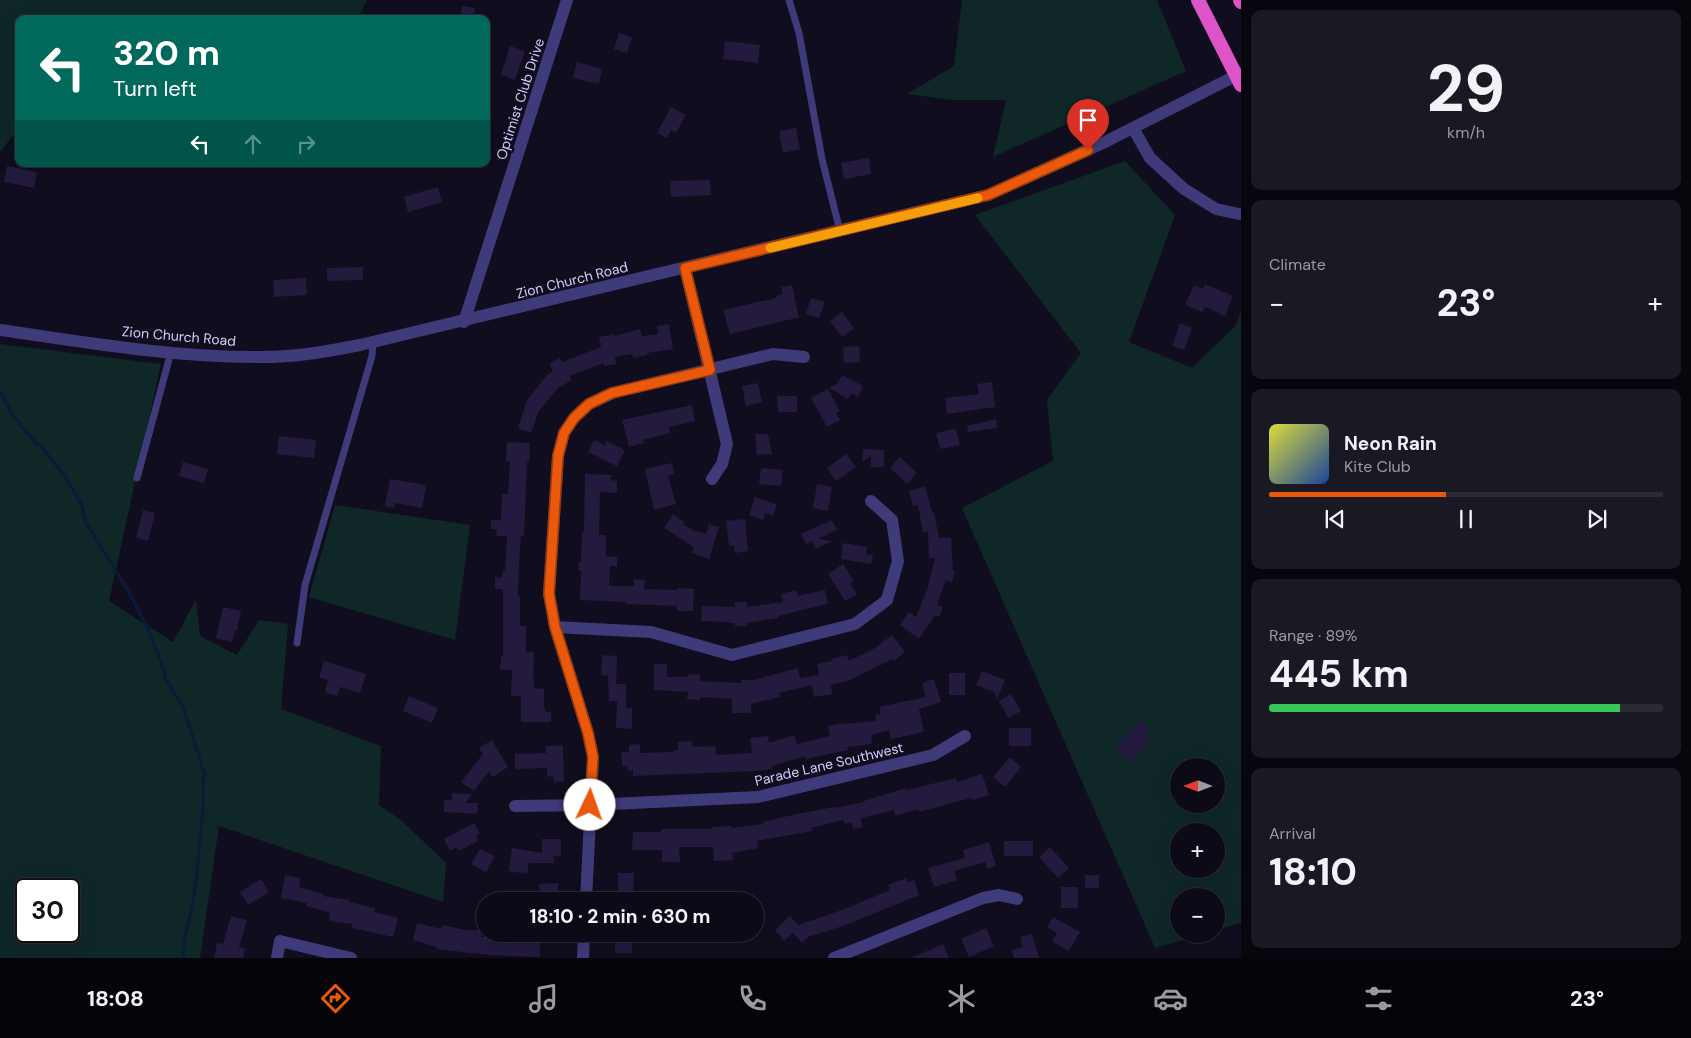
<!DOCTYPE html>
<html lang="en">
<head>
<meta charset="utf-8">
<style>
  body { margin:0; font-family:"DM Sans",sans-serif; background:#1a1823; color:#f1f3f6; height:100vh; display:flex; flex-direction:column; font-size:19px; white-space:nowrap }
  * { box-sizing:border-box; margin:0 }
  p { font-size:16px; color:#9a9aa1 }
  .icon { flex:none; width:28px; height:28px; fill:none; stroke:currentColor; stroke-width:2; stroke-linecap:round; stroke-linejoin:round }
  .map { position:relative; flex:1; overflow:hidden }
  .side { display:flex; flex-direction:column; gap:10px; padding:10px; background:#07060c; width:450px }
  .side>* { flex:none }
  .guide { position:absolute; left:15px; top:15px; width:475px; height:152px; border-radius:10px; box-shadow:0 5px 20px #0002,0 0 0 1px #2c2b35; background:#00695c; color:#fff; overflow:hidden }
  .needle { width:32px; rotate:270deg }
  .fabs { position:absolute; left:1170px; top:758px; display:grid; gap:10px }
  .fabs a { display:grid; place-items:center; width:55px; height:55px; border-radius:50%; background:#0c0a16; box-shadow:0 5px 20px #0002,0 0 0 1px #2c2b35; font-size:25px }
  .speed { position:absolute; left:15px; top:878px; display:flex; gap:10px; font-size:25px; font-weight:700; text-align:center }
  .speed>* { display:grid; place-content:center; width:65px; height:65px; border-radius:50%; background:#0c0a16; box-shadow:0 5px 20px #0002,0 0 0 1px #2c2b35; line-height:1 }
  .speed .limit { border:2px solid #111; border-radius:8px; background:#fff; color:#111 }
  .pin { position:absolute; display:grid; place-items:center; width:42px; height:42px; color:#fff; margin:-51px -21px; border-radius:50% 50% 50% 0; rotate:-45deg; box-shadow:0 0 5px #0007 }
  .pin .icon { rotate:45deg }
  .me { position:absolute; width:55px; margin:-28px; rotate:3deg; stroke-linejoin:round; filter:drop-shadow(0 0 4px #0008) }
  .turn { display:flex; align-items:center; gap:18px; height:105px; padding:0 15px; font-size:22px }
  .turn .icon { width:65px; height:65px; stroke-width:2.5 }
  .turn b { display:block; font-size:35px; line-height:42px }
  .lanes { display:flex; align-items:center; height:48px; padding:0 15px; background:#0003; justify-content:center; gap:25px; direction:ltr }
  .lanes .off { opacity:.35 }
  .big { font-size:38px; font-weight:700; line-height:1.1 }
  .side .widget { flex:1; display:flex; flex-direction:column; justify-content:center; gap:8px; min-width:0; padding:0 18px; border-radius:10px; background:#1a1823 }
  .side .dial { align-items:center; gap:0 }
  .dial b { font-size:65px; line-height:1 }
  .song { display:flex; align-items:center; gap:15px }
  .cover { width:60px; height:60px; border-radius:8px; background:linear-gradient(135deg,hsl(60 70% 55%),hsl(220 70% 35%)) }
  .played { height:5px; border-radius:2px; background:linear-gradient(90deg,#ea580c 45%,#2c2b35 45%) }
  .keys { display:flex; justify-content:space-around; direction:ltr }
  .heat { display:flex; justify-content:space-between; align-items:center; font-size:28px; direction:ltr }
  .charge { height:8px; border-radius:4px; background:linear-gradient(90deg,#34c759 89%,#2c2b35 0) }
  .trip { position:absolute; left:476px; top:892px; width:288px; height:50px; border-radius:25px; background:#0c0a16; box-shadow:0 5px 20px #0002,0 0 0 1px #2c2b35; font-weight:700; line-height:50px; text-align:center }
  .tabs { display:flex; height:80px; justify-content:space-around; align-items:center; background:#050409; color:#9a9aa1 }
  .tabs .icon { width:35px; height:35px }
  .tabs .selected { color:#ea580c }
  .tabs b { font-size:22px; color:#f1f3f6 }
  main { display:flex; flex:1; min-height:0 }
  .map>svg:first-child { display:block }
</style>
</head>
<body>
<main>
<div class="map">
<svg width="1241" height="958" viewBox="0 0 1241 958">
  <rect width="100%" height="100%" fill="#100d1e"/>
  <!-- green -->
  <path fill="#102727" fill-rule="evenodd" d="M0 0H367L357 19H19V128L0 152Z
    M962 0H1157L1186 71 993 157 1006 100H952L907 94 954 66Z
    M1125 161 1175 215 1129 342 1192 368 1236 325 1241 311V923L1216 930V896H1179V934H1204L1155 948 962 508 1053 461 1047 400 1081 353 975 215ZM1179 766H1216V804H1179ZM1179 831H1216V869H1179Z
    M0 344 161 364 109 601 173 642 196 600 200 636 237 655 259 620 288 624 281 709 381 746 379 805 401 820 446 863 443 902 219 826 200 958H0ZM26 889H69V931H26Z
    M335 505 470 525 455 640 309 597Z"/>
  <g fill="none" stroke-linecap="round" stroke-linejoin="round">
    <!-- stream -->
    <path stroke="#0b1a39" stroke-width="3" d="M0 391 14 417 37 444 40 445 65 476 82 506 86 523 129 592 148 629 165 673 164 676 183 707 205 775 203 779V807L197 873 193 902 185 937 183 958"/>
  </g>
  <!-- building -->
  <path fill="#231a3e" d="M462 6 475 8 473 19H460Z
    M619 33 632 37 627 53 614 49Z
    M725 41 760 45 758 63 723 59Z
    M510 46 525 51 515 80 501 75Z
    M577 62 602 69 599 84 573 78Z
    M671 107 686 115 676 133 671 130 667 138 657 133Z
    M796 128 800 149 783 153 779 131Z
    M869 158 871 174 844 179 841 163Z
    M7 166 37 172 34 188 4 182Z
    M710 180 711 195 671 197 670 181Z
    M438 187 442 202 408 212 404 197Z
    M363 267V280L327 281V268Z
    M306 278 307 295 274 297 273 280Z
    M1205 284 1233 296 1225 316 1205 307 1202 312 1185 305 1194 285 1203 289Z
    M792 285 799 318 787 320 730 334 723 310 776 298V296L783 294 781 287Z
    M811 298 825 302 819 318 806 314Z
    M842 312 854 328 842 337 830 321Z
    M1180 323 1192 328 1184 350 1172 346Z
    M669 324 673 349 647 353V355L633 358 632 354 615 357 616 364 604 366V363L570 376 572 380 558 388 539 411 531 433 518 428 527 400 547 375 553 371 549 364 560 358 562 362 601 347 599 337 615 334V336L640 329 642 336 658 334 657 326Z
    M859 346 860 362 844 363 843 347Z
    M842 375 863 386 858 397 852 393 848 399 829 388 837 384Z
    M992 382 995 407 947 414 945 398 979 394 977 384Z
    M758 383 762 402 746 406 742 386Z
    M828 389 840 411 836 413 840 420 827 427 811 398Z
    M777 396H797V412H778Z
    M692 405 695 421 669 427 670 433 643 440 644 443 629 447 622 420Z
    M996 419 997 428 968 432 967 426Z
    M956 429 960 445 940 449 936 433Z
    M755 434H768L772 454 757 455Z
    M279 436 316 440 314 458 277 454Z
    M594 440 605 445 607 441 625 450 617 466 588 452Z
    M507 442 530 443 529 462H527L524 536H521L519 565 518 596H520V626H526V652H534L533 678H534V688L544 689V707H545V712H551V722H521V696H511L512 670H500L501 656H503V589H495V577L502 578 503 570H505L507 536H496L497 529H491V520H501L502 494H508L510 461H506Z
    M863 449 884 450V467H871V456L862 462Z
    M846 454 856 467 836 481 827 468Z
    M900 457 917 473 907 484 890 468Z
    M183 462 208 469 204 483 179 476Z
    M672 463 674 474 668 476 676 504 654 510 645 469Z
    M761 468 783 470 781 486 759 484Z
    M585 474 613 475 610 480 617 481V493L600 492 599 535H606V556L617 557V566H610L609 586H634V579L645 580 644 589 678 590V588L694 589 693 611H677V606L626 604V602L580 600 581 571H578L579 562H581L582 532H584Z
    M390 479 426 485 422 508 395 503 394 508 385 506Z
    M817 484 832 487 828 511 813 508Z
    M925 486 932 512H934L939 538H951L953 571H955L952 582 946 580 937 605 943 607 939 617 935 615 919 639 900 625 909 612 916 617 928 587 935 558H929L928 532 923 533 918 505 913 506 909 491Z
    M755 497 777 505 773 516 765 513 763 520 749 515Z
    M143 510 155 513 148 541 136 538Z
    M673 514 684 522 683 524 692 530 706 534 709 524 719 527 709 559 692 553 694 547 664 528Z
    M745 519 748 551 735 553 734 545 729 546 726 521Z
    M832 520 837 530 818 539 833 541 816 549 812 541 806 544 801 534Z
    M843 543 867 547 866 554 873 555 871 564 841 559Z
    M843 564 854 581 850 584 857 594 845 601 828 574Z
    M796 590 798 596 825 590 828 604 801 610 778 616V618L747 623V626H735V623H729V622L701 621 702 606 735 607V602H747V607L783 602 781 594Z
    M223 607 241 611 237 631 235 630 232 642 216 638Z
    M892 635 905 652 894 661 893 659 850 680 831 685 832 694 814 697 812 685 779 693 780 697 751 704V713H732V699L700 697V700L687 699 688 692 654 690V664H667V677H688V674L700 675V681L742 683 741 680H753L798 668 800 678 819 675 817 664 832 661 831 659 847 655 849 661 875 648Z
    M602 655 617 656 616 684H626V708H632V729L616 728 617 701H609L608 676 601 675Z
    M324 661 366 674 360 693 340 687 337 696 325 692 328 680 319 677Z
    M982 671 1005 680 997 699 994 692 976 685Z
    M949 673H965V695H949Z
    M934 679 941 702 919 709 924 732 891 739 889 730 871 735 872 744 847 747 848 750 806 759 805 756 772 766V769L757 771 633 776V770L628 771 627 766H622L621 752H629V745L640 744V753L674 752V750H678V742L692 741V747L715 746 716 755 752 753 750 738 768 736 769 743 794 735 797 744 830 736 828 726 842 723V724L876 721 875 715 881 714 879 707 926 697 922 683Z
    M1011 694 1021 711 1008 718 999 701Z
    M409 696 438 708 432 723 403 711Z
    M1140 720 1150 729 1145 735 1151 740 1131 762 1115 748Z
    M1009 728H1031V746H1009Z
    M492 740 508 767 493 777 489 771 474 791 461 782 483 754 479 748Z
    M563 745 564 781 554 782 553 776 547 777V768L515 769V754L546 753V746Z
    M1010 757 1021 767 1005 787 993 777Z
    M982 774 989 795 972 800 971 798 919 812V809L895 816 894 810 861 818 863 827 853 829 852 823 844 824 843 820 811 828 812 831 757 841 758 848 732 853 733 860 714 861 713 847H679L680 862H662V850H632L633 832H661V829H712V827L731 826V828L763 824V822L792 815 834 807V808L864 802V801L906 788 907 790 956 778 957 782Z
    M452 793 472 794 466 803H478L477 814 444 812V800H452Z
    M474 823 480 834 476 836 478 841 459 851 457 847 450 851 444 839Z
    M542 839H561V856H553L554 863H529L527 874 509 871 512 848 542 853Z
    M1004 841H1033V856H1004Z
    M989 842 996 866 987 869 985 862 954 871 957 880 934 887 928 868 965 858 963 850Z
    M1050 847 1069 868 1058 878 1039 857Z
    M480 849 495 856 486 872 471 864Z
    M618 873H634L633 901H618Z
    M285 875 300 878 299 887 324 894 323 896 350 900 349 902 375 908 374 912 398 918 393 937 352 928V924L329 921 330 913 306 906 307 903 281 898Z
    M1085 875H1099V888H1085Z
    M906 878 907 882 914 880 919 895 843 926 808 937 802 943 793 933 784 941 775 930 790 916 798 925 842 910 890 890 888 885Z
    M261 879 269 892 248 905 240 892Z
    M558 883V897L540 898 539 884Z
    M1061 887H1078V908H1061Z
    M231 916 247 920 239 947 245 948 243 958H214L217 943 223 944Z
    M1053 917 1080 932 1069 951 1052 941 1057 933 1047 927Z
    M417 923 441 929 442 925 466 930H482L481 937H507V941H540V957L488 955 437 949V947L413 940Z
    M986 928 994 946 969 957 961 939Z
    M1032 934 1039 958H1014L1012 950 1023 947 1020 937Z
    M615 937H632V953H615Z
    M943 944 949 958H911Z"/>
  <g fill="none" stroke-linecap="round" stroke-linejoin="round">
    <!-- service -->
    <path stroke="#3f3a7a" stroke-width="7" d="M789 0 799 33 822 159 840 231
      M137 478 171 352
      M297 643 305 585 372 356 373 342"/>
    <!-- minor -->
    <path stroke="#3f3a7a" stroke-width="12" d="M1133 128 1150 158 1184 189 1216 209 1239 214
      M685 268 727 444 722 464 712 479
      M464 322 567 0
      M555 627 651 632 732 655 855 624 887 600 898 561 892 520 871 501
      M515 806 590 805 758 797 933 755 965 736
      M586 901 593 757 588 733 555 627 549 594 558 456 564 433 574 418 589 404 612 393 773 354 804 357
      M277 958 280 941 351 958
      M583 958 584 934
      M834 958 983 898 999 895 1017 899"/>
    <!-- tertiary -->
    <path stroke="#3f3a7a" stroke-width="12" d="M0 330C84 342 169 357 254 357 290 358 325 352 360 345L988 195 1105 142 1241 73"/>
    <!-- trunk -->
    <path stroke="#dc54c8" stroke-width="14" d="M1198 0 1241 85
      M1240 0 1241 2"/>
  </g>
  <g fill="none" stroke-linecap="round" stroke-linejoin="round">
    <!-- route casing -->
    <g stroke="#983908" stroke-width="12">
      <path id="route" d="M590 805 593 757 588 733 555 627 549 594 558 456 564 433 574 418 589 404 612 393 710 370 685 268 988 195 1088 150"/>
    </g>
    <!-- route -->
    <use href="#route" stroke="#ea580c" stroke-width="9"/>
    <!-- slow -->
    <path stroke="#f59e0b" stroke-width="9" d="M770 248 978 198"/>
  </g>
  <g text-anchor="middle" stroke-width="5" stroke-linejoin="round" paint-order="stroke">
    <!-- street labels -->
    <g font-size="14" fill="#d4ccfc" stroke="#100d1e">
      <text transform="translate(520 99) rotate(-72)" y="5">Optimist Club Drive</text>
      <text transform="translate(572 280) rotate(-14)" y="5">Zion Church Road</text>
      <text transform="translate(179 336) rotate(5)" y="5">Zion Church Road</text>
      <text transform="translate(829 764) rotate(-13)" y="5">Parade Lane Southwest</text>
    </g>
  </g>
</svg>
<div class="fabs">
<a><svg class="needle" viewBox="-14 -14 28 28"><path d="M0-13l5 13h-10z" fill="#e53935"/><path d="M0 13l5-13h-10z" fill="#9a9aa1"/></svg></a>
<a>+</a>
<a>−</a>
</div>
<div class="speed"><div class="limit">30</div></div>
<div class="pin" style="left:1088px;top:150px;background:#d93025"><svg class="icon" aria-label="arrive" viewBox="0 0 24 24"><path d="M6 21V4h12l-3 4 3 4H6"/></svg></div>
<svg class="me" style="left:590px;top:805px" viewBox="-20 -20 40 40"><circle r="19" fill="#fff"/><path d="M0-13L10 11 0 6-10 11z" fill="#ea580c"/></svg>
<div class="trip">18:10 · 2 min · 630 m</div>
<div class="guide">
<div class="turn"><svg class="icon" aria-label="left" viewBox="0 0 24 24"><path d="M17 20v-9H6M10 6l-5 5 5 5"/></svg><div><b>320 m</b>Turn left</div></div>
<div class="lanes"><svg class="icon" aria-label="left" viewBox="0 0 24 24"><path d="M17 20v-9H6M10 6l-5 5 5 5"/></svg><svg class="icon off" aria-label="ahead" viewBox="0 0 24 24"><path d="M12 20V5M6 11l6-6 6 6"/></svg><svg class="icon off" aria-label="right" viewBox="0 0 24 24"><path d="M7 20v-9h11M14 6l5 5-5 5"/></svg></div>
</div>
</div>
<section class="side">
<div class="widget dial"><b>29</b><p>km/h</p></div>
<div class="widget"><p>Climate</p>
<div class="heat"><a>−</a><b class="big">23°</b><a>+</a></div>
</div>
<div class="widget">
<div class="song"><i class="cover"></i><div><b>Neon Rain</b><p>Kite Club</p></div></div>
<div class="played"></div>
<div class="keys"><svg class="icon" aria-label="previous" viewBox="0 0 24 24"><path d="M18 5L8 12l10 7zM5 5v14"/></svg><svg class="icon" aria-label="pause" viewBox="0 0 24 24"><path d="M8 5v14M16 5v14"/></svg><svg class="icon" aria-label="next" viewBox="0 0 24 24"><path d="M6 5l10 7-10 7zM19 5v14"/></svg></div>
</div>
<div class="widget"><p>Range · 89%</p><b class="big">445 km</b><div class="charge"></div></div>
<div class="widget"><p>Arrival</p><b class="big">18:10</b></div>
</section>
</main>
<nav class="tabs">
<b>18:08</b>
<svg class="icon selected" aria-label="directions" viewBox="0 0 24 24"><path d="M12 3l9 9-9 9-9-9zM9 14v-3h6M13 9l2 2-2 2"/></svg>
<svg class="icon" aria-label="music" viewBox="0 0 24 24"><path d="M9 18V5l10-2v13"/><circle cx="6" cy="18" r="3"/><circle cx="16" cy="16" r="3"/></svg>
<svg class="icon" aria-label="phone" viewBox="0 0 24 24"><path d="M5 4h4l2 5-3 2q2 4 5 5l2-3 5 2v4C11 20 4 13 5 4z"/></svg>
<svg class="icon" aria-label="climate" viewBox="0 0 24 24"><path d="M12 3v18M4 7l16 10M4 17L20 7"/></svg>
<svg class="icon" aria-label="car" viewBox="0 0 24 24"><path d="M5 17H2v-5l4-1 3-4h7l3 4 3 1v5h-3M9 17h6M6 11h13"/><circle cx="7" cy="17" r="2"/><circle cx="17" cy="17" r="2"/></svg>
<svg class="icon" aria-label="filters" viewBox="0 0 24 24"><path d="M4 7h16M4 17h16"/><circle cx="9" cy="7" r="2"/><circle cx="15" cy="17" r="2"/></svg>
<b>23°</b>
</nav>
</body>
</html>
